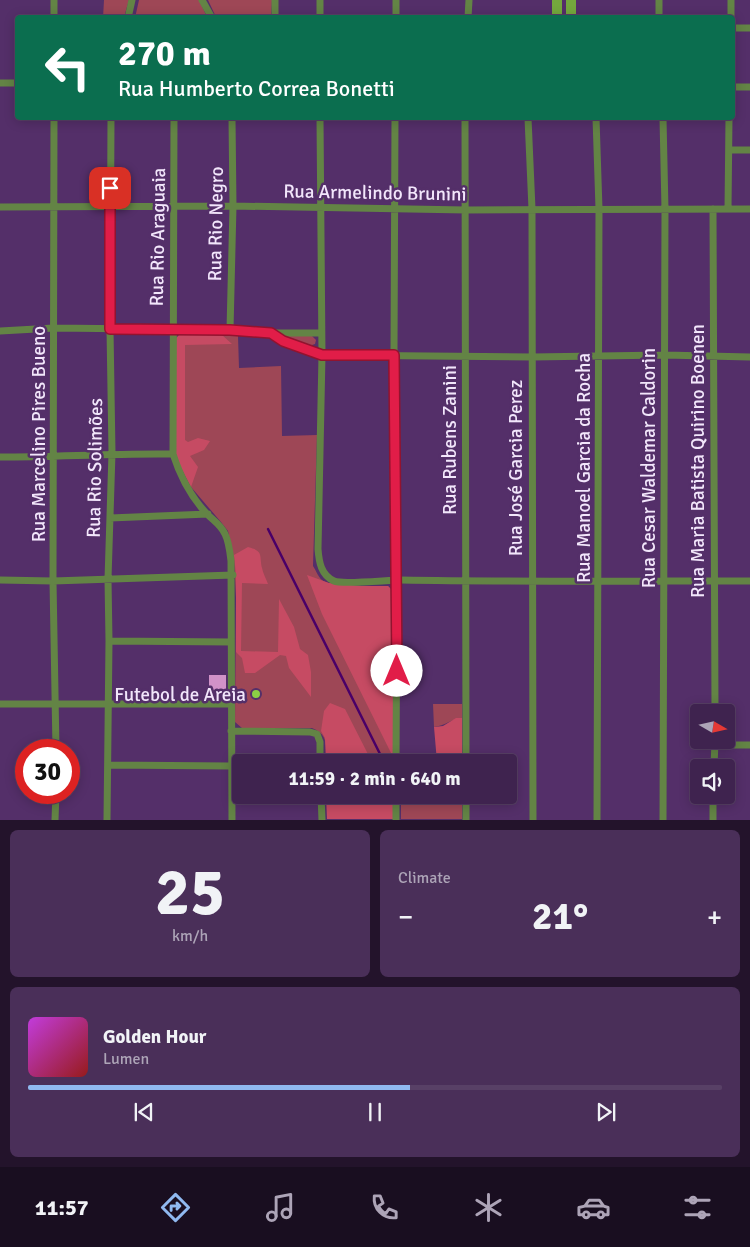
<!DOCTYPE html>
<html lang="en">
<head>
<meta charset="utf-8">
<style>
  body { margin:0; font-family:Signika,sans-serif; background:#4a2f59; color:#f1f3f6; height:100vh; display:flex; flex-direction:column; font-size:19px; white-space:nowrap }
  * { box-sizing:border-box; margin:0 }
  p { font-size:16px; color:#ada4b7 }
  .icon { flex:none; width:28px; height:28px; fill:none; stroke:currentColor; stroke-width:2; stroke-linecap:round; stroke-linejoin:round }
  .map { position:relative; height:820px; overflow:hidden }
  .sheet { display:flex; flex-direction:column; gap:10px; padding:10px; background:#23132b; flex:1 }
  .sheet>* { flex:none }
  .guide { position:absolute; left:15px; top:15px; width:720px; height:105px; border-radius:5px; box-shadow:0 2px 12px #0003,0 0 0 1px #584066; background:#0b6e4f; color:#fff; overflow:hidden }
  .needle { width:32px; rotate:99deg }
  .controls { position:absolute; left:690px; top:704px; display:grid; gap:10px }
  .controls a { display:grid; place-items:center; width:45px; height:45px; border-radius:5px; background:#3f234f; box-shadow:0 2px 12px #0003,0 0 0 1px #584066; font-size:25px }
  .speed { position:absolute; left:15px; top:739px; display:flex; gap:10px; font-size:25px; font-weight:700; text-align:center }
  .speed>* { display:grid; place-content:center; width:65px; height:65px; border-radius:50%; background:#3f234f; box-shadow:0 2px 12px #0003,0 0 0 1px #584066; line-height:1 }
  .speed .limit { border:8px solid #d22; background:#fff; color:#111 }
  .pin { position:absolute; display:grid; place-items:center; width:42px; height:42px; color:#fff; margin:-21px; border-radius:10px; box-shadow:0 2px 8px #0006 }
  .me { position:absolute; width:55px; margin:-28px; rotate:0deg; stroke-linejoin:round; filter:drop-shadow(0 0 4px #0008) }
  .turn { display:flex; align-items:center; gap:18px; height:105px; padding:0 20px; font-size:22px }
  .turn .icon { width:65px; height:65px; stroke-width:2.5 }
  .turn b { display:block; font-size:35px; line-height:42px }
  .big { font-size:38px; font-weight:700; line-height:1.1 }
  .sheet .widget { flex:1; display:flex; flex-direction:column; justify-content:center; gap:8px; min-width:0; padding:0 18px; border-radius:8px; background:#4a2f59 }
  .sheet .dial { align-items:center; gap:0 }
  .dial b { font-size:65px; line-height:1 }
  .song { display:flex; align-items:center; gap:15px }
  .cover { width:60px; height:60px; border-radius:8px; background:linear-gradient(135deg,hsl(290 70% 55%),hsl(0 70% 35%)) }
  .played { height:5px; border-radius:2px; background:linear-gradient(90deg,#90b9f0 55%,#584066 55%) }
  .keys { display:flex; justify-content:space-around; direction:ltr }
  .heat { display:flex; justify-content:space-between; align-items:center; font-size:28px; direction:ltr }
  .sheet .tiles { flex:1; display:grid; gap:10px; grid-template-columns:1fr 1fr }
  .widget:last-child { grid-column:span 2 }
  .trip { position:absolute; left:232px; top:754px; width:285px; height:50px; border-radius:5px; background:#3f234f; box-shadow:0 2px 12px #0003,0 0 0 1px #584066; font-weight:700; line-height:50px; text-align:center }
  .tab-bar { display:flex; height:80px; justify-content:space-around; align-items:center; background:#190e20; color:#ada4b7 }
  .tab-bar .icon { width:35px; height:35px }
  .tab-bar .current { color:#90b9f0 }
  .tab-bar b { font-size:22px; color:#f1f3f6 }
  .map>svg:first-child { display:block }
</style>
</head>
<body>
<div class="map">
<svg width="750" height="820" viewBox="0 0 750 820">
  <rect width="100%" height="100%" fill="#542f69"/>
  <!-- green -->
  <path fill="#9e4756" d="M104 0H129L124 17 103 18Z
    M139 0H199L207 17 135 18Z
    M208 0H272L271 17H216Z
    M179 335 238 336 239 368 281 366 282 436 317 435 313 566C316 570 318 577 322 580 331 588 374 586 388 586L393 591V762H326C325 747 330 735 312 728H242L235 722 236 598 234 560 228 531 221 522 191 487 179 464Z
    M283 335 312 336 316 340 315 344 309 346 284 339Z
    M433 704H462V718C451 719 445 726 434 727Z
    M401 795H462V819H401Z"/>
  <!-- forest -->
  <path fill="#c64b63" d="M179 335H222L232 344 185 345V440L188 442 198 438 210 441 204 450 190 456 198 467 191 487 179 464 176 454V338Z
    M248 547C264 551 259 555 262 568 263 573 266 579 268 584L242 583 241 651 278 652 279 599 294 627 300 649 308 655 311 672V697L289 668 286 656 280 655 255 673H245L242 658 236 652V575L234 555Z
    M307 575 329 583 362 586H388L393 591V757L322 614Z
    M330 703 345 709 372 762H326L325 738 321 731 324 711Z
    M456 718H462V762H437L434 727 443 726Z
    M326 795H388L393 805V819H327Z"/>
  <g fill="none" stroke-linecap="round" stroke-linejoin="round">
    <!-- stream -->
    <path stroke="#490068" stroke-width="2.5" d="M268 529 384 762"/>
  </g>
  <!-- building -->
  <path fill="#d192c8" d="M209 675H226V696L224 699H209Z"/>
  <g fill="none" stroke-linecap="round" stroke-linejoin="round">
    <!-- street -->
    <path stroke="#638445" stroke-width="7" d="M54 0V18
      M202 0 212 18
      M275 0V18
      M659 0V18
      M731 0V18
      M128 18 132 0
      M320 18V0
      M396 18V0
      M468 18 469 0
      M732 28H750
      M0 83H18
      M732 87H750
      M54 118 53 581 56 750
      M174 118 173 454C180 476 191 497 207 514 214 521 221 525 225 534 229 542 230 552 231 561L232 820
      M320 118 322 355 318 549C319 562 321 575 334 581 342 585 388 580 401 580 518 582 634 581 750 581
      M395 118 394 355 397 580 396 762
      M465 118 466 762
      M528 118 532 209 533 820
      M596 118 599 209 597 820
      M663 118 665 210 663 820
      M729 150H750
      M0 207 233 206 466 210 750 209
      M713 209 715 712
      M728 209 729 118
      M230 330 233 206 232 118
      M0 331 54 328 230 330 271 333H321
      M271 333 283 341 322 355 532 357 665 355 750 357
      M0 457C58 457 115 453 173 454
      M110 518 208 514
      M0 580 53 581 233 575
      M109 641 231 642
      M0 704H230
      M231 731 310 732 317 734 320 742V762
      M715 745H750
      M108 765 231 766
      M714 768 715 740
      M321 795 322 820
      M466 795V820
      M55 820 56 792
      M107 820 109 641 108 579 112 453 110 329 111 118
      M396 820V795
      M713 820V795"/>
    <!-- secondary -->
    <path stroke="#74a83d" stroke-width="10" d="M557 18V0
      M571 18V0"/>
  </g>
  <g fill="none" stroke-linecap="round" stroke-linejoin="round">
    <!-- route casing -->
    <g stroke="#92132f" stroke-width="12">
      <path id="route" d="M110 188V329L230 330 271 333 283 341 322 355H394L397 671"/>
    </g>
    <!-- route -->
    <use href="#route" stroke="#e11d48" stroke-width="9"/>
  </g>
  <!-- markers -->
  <circle fill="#8cce45" stroke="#542f69" stroke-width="2" cx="256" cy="694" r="5"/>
  <g text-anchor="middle" stroke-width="5" stroke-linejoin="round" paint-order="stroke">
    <!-- street labels -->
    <g font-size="19" fill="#f2e6fb" stroke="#542f69">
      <text transform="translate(375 192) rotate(1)" y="7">Rua Armelindo Brunini</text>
      <text transform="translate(215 224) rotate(-89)" y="7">Rua Rio Negro</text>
      <text transform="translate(157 237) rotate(-89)" y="7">Rua Rio Araguaia</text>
      <text transform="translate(38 434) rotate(-90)" y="7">Rua Marcelino Pires Bueno</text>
      <text transform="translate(449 440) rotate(-90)" y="7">Rua Rubens Zanini</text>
      <text transform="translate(697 461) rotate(-90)" y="7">Rua Maria Batista Quirino Boenen</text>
      <text transform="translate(94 468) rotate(-89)" y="7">Rua Rio Solimões</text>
      <text transform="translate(515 468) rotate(-90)" y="7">Rua José Garcia Perez</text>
      <text transform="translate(583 468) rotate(-90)" y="7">Rua Manoel Garcia da Rocha</text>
      <text transform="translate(648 468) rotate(-90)" y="7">Rua Cesar Waldemar Caldorin</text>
    </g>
    <!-- poi labels -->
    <g font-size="19" fill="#f2e6fb" stroke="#542f69" text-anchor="end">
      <text x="246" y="701">Futebol de Areia</text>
    </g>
  </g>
</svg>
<div class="controls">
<a><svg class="needle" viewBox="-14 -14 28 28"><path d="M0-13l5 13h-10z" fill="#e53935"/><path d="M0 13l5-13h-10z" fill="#ada4b7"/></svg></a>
<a><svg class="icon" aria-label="sound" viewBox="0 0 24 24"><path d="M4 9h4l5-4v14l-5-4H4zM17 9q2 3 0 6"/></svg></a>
</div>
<div class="speed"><div class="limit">30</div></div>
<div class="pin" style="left:110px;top:188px;background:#d93025"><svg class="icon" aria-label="arrive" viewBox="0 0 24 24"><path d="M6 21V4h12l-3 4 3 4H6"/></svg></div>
<svg class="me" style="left:397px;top:671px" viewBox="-20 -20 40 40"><circle r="19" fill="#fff"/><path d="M0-13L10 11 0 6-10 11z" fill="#e11d48"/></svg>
<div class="trip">11:59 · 2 min · 640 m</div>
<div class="guide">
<div class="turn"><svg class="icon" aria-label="left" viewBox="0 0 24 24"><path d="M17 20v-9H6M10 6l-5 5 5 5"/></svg><div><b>270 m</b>Rua Humberto Correa Bonetti</div></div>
</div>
</div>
<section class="sheet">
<div class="tiles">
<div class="widget dial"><b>25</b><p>km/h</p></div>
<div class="widget"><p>Climate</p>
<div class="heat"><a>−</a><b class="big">21°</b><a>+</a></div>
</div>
<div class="widget">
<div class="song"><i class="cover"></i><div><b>Golden Hour</b><p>Lumen</p></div></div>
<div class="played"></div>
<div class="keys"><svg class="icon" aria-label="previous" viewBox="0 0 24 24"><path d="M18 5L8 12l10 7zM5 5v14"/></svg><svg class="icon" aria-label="pause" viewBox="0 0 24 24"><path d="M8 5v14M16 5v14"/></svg><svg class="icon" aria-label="next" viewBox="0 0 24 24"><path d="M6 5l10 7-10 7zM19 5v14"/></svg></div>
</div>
</div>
</section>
<nav class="tab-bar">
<b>11:57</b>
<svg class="icon current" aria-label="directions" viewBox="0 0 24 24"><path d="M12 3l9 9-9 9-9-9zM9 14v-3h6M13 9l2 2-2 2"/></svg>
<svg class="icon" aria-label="music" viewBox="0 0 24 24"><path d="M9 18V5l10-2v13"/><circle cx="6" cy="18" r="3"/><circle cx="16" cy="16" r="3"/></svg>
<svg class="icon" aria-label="phone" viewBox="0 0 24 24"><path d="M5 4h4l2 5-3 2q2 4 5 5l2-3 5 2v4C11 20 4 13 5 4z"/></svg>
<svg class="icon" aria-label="climate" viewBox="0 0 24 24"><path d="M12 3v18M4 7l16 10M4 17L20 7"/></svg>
<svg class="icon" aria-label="car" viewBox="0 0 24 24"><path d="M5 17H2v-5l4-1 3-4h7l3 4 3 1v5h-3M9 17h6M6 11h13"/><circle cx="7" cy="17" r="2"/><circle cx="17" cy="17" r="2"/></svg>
<svg class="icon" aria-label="filters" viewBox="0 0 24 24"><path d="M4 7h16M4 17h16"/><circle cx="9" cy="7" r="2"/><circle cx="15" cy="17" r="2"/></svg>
</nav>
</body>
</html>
